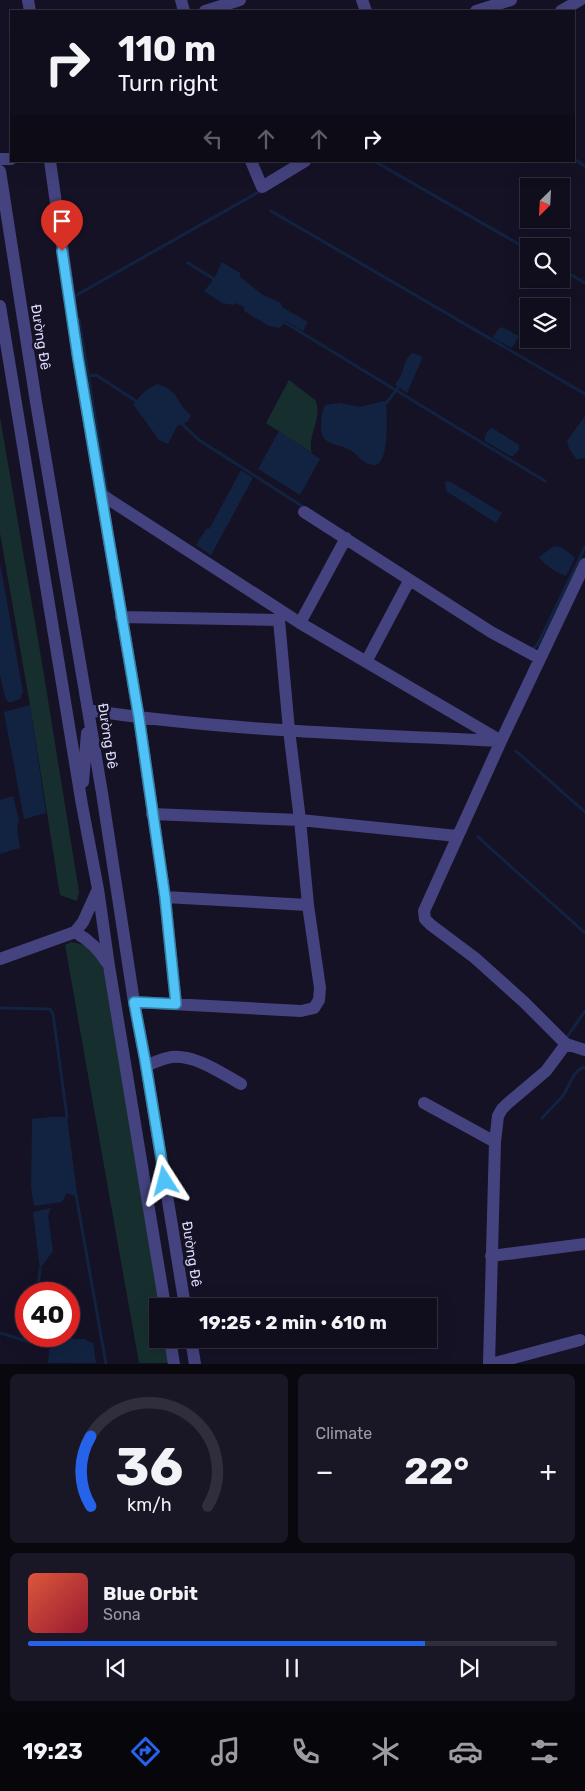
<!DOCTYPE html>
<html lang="en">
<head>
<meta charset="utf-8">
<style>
  body { margin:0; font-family:Rubik,sans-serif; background:#191725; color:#f1f3f6; height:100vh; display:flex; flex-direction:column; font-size:19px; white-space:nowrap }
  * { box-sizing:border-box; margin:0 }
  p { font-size:16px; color:#9c9ca3 }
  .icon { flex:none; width:28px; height:28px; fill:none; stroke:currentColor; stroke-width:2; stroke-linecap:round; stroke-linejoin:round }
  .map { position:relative; height:1364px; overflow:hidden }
  .details { display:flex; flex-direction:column; gap:10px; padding:10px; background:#09080f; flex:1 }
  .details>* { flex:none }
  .hud { position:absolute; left:10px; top:10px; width:565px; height:152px; border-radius:0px; box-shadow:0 5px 20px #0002,0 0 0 1px #302e3b; background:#100e1c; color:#f1f3f6; overflow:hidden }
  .needle { width:32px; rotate:204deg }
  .buttons { position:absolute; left:520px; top:178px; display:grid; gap:10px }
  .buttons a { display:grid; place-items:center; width:50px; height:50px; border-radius:0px; background:#100e1c; box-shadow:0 5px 20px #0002,0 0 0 1px #302e3b; font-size:25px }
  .speed { position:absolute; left:15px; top:1282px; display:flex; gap:10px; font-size:25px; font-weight:700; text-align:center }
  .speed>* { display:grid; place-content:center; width:65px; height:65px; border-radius:50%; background:#100e1c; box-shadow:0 5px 20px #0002,0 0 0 1px #302e3b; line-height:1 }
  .speed .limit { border:8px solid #d22; background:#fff; color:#111 }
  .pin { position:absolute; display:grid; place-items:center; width:42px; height:42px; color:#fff; margin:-51px -21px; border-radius:50% 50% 50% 0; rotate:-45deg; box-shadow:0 0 5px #0007 }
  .pin .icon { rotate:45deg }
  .me { position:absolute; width:55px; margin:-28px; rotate:351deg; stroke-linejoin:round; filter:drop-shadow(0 0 4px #0008) }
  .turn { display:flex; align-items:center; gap:18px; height:105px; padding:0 25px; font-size:22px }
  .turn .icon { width:65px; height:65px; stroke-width:2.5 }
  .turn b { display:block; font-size:35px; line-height:42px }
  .lanes { display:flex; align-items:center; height:48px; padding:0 25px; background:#0003; justify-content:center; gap:25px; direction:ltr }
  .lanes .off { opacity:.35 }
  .big { font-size:38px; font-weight:700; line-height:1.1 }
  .details .tile { flex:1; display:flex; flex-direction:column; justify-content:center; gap:8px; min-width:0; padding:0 18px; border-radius:8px; background:#191725 }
  .details .dial { align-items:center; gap:0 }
  .dial svg { height:130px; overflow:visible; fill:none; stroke:#302e3b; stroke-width:7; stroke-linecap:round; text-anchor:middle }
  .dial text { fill:#f1f3f6; stroke:none }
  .song { display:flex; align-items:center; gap:15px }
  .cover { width:60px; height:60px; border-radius:8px; background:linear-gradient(135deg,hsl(10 70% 55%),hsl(350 70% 35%)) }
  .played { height:5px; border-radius:2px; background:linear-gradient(90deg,#2563eb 75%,#302e3b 75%) }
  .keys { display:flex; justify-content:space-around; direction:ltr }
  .heat { display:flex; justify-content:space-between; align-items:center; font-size:28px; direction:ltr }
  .details .tiles { flex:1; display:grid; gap:10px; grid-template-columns:1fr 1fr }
  .tile:last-child { grid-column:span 2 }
  .trip { position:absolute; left:149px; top:1298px; width:288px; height:50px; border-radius:0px; background:#100e1c; box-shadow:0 5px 20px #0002,0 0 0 1px #302e3b; font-weight:700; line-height:50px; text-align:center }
  .menu { display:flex; height:80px; justify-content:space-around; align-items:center; background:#06060b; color:#9c9ca3 }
  .menu .icon { width:35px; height:35px }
  .menu .current { color:#2563eb }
  .menu b { font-size:22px; color:#f1f3f6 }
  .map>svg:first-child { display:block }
</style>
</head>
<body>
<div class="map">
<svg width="585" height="1364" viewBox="0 0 585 1364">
  <rect width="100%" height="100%" fill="#151226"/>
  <!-- green -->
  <path fill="#162f2e" d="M289 380 315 400C324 416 306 438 312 453L266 423Z
    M0 417 44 675 79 892 77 901 60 895 30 705 0 533Z
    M71 942C93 945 98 957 106 976L161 1306H158V1339H166L170 1363H139L65 945Z"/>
  <!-- water -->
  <path fill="#112340" d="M222 262 240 273V277L263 295 281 303 282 307 308 322 303 331 286 321 280 328 269 326 244 311V307L235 303 233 305 222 303 204 291 214 279Z
    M502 327 519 336 512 348 493 338 498 329Z
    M413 353 421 356 422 359 407 393 395 385C398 380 402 375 403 370 405 363 407 356 413 353Z
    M157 384C180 390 176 404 191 415L187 422 177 426 168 444 159 440 133 404 145 391Z
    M384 401 386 403C387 413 390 468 373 465 362 464 357 453 348 449 341 445 328 445 324 438 319 432 321 411 325 405L340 403 360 407Z
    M585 416V458L576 459 569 448 567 441Z
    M492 428 519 445V450L513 456H510L485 441C484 435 487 431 492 428Z
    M279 431 320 459 300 495 258 469Z
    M241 470 253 478 211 555 196 545 206 529H209Z
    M447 481 451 482 502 513 496 523 446 491 445 483Z
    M554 546C561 546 570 553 575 558L566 576C555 572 547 567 539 557Z
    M0 563 23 692 20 699 12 702H8L5 697 0 675Z
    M30 705 46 813 24 819 4 712Z
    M13 796 19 820 17 827 20 848 0 854V800Z
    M51 1117H67L77 1193 75 1196 67 1193 62 1202 34 1206 31 1187 32 1119Z
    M51 1208 48 1216 53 1251 40 1269 33 1212Z
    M35 1338 84 1339 93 1343 96 1363H48L50 1345 35 1341Z"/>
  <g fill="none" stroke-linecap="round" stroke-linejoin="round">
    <!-- stream -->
    <path stroke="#112340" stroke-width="3" d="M574 159 585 166
      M374 161 529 250
      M271 211 585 394
      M188 263 214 279
      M561 269 585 283
      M75 298V296L262 190
      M79 319 107 490 110 494
      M284 322 545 481
      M88 376 96 375 136 401
      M386 403 398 388
      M181 423 199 440 305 508
      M531 648H534L538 644 585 547
      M516 751 585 812
      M478 837 585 933
      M0 1008 50 1009 53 1014 67 1117
      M567 1037 585 1011
      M542 1118C548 1111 555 1105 561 1098 570 1088 571 1071 585 1067
      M76 1195 106 1364
      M37 1294 40 1269
      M0 1333 30 1342 35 1341"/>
    <!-- minor -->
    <path stroke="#44437f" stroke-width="12" d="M28 0 30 11
      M181 0 184 11
      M362 0 366 11
      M205 11 240 0
      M476 11 511 0
      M561 11 580 0
      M0 159H11
      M50 161 78 358 139 718 165 897 176 1004
      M251 161 262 187 305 161
      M0 171 36 402 102 793 134 1002 145 1059 185 1306
      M0 306 82 805 98 889 109 966 165 1306
      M102 495 300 623 501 741
      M304 512 491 632 539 658
      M585 564 501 741 424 911 425 919 431 925 475 958 524 1002 566 1044 585 1050
      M121 617 279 620 289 730 300 820 457 836
      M300 623 346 538
      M366 662 409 581
      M88 710C223 731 362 734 498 741
      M83 782 87 733
      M165 897 308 905
      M75 932C89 940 99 949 107 963
      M0 959 75 932 83 922 98 889
      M134 1002 301 1011 314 1008 319 1000 320 988 308 905 300 820 152 814
      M146 1066C155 1062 163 1058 172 1057 196 1055 221 1073 241 1084
      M424 1103 495 1142
      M491 1256 585 1244
      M170 1339 174 1364
      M191 1339 195 1364
      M489 1364 495 1142 498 1116 502 1109 507 1104 546 1071 566 1044
      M491 1364 580 1340"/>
  </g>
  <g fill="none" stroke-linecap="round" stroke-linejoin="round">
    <!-- route casing -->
    <g stroke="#337fa1" stroke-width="12">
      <path id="route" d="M62 251 78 358 139 718 165 897 176 1004 134 1002 145 1060 165 1181"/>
    </g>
    <!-- route -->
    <use href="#route" stroke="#4fc3f7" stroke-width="9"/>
  </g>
  <g text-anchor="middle" stroke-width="5" stroke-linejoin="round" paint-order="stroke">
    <!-- street labels -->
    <g font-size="14" fill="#dedbfb" stroke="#151226">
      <text transform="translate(41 337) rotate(81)" y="5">Đường Đê</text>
      <text transform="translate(108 736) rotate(81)" y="5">Đường Đê</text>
      <text transform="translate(192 1254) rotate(81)" y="5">Đường Đê</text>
    </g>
  </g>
</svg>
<div class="buttons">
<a><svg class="needle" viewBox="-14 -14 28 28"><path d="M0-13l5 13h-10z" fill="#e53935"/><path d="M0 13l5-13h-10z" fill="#9c9ca3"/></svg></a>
<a><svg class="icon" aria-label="search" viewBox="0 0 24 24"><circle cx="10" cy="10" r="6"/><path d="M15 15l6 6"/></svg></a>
<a><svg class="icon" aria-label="layers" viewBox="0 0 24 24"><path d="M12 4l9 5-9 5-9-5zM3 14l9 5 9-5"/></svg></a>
</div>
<div class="speed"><div class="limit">40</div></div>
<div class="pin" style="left:62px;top:251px;background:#d93025"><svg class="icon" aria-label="arrive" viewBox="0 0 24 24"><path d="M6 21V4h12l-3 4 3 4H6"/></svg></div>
<svg class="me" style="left:165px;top:1181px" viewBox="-20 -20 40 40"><path d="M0-17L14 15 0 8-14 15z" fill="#4fc3f7" stroke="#fff" stroke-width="4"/></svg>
<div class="trip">19:25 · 2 min · 610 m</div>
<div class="hud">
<div class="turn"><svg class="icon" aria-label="right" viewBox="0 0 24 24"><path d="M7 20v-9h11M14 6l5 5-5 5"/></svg><div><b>110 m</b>Turn right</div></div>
<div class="lanes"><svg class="icon off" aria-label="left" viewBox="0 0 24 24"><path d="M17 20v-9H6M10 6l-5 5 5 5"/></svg><svg class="icon off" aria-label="ahead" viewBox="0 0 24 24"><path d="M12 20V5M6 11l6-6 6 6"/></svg><svg class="icon off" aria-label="ahead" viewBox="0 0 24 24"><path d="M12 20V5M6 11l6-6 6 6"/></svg><svg class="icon" aria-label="right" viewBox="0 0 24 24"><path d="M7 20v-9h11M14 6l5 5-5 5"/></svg></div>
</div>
</div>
<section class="details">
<div class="tiles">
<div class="tile dial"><svg viewBox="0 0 100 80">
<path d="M14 69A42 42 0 1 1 86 69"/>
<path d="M14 69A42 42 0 0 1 14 26" stroke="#2563eb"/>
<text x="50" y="56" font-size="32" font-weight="700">36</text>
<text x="50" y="72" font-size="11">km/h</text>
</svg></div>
<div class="tile"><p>Climate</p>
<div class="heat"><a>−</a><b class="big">22°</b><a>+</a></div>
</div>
<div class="tile">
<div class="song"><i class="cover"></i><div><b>Blue Orbit</b><p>Sona</p></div></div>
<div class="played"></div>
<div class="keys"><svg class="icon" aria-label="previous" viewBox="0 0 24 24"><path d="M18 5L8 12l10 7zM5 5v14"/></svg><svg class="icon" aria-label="pause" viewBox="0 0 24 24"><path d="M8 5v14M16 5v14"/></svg><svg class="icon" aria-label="next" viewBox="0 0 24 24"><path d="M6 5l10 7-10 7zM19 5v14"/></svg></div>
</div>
</div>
</section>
<nav class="menu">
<b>19:23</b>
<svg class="icon current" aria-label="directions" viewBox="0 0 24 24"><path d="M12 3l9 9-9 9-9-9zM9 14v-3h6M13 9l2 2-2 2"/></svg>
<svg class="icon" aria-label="music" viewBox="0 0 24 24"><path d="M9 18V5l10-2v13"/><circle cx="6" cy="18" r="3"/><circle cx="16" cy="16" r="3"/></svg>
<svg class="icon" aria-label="phone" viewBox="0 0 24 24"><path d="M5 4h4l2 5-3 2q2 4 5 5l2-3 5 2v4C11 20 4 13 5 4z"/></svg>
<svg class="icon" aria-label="climate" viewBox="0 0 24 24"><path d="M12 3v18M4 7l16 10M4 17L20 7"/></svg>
<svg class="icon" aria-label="car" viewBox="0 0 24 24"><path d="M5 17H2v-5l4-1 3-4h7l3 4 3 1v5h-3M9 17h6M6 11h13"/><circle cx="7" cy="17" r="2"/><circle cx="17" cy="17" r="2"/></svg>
<svg class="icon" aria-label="filters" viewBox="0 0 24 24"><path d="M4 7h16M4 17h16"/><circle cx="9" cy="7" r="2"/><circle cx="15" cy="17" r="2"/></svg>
</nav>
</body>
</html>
